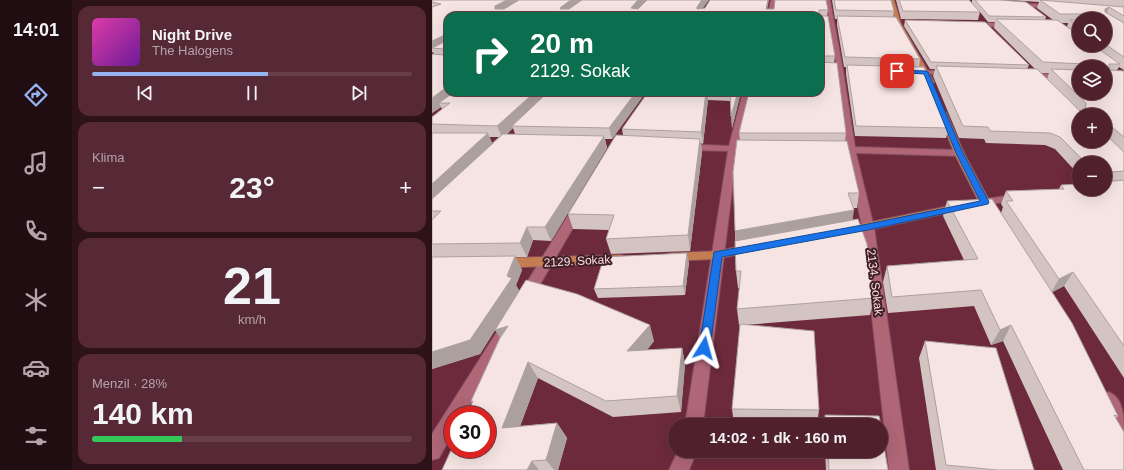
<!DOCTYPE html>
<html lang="tr">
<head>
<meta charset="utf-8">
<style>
  body { margin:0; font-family:Helvetica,sans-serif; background:#572835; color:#f1f3f6; height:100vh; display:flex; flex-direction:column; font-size:15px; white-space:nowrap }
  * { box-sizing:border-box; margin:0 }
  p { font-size:13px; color:#b4a3aa }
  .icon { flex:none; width:22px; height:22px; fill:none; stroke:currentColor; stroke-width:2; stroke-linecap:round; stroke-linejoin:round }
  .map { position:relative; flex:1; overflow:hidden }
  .drawer { display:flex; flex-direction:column; gap:6px; padding:6px; background:#2d1219; width:360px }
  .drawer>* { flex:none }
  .banner { position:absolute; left:12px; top:12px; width:380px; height:84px; border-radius:12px; box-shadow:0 4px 16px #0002,0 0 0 1px #673e49; background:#0b6e4f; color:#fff; overflow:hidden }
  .fabs { position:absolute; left:640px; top:12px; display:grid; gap:8px }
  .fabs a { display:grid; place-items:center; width:40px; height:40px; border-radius:50%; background:#51202d; box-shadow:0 4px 16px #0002,0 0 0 1px #673e49; font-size:20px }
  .speed { position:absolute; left:12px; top:406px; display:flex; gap:8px; font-size:20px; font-weight:700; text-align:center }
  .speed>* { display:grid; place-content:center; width:52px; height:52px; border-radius:50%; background:#51202d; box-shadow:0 4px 16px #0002,0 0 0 1px #673e49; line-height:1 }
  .speed .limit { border:6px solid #d22; background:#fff; color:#111 }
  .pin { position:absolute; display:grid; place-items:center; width:34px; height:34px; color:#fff; margin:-17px; border-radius:8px; box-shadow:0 2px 6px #0006 }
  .me { position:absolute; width:44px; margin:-22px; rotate:8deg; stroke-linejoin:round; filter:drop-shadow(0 0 3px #0008) }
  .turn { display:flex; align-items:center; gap:14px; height:84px; padding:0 20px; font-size:18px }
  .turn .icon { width:52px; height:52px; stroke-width:2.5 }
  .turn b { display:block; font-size:28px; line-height:34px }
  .big { font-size:30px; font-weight:600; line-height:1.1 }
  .drawer .widget { flex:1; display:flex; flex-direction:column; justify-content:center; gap:6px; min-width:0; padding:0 14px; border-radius:12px; background:#572835 }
  .drawer .dial { align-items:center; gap:0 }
  .dial b { font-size:52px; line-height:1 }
  .song { display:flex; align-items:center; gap:12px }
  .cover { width:48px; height:48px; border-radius:6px; background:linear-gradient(135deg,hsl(320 70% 55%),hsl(280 70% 35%)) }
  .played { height:4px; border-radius:2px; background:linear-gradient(90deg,#95b2f1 55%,#673e49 55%) }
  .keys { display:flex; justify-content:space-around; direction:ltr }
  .heat { display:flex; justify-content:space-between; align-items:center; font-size:22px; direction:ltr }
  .charge { height:6px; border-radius:3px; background:linear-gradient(90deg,#34c759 28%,#673e49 0) }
  .trip { position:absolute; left:236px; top:418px; width:220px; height:40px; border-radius:20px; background:#51202d; box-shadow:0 4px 16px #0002,0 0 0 1px #673e49; font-weight:600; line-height:40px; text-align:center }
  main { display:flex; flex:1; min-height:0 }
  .menu { display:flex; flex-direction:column; width:72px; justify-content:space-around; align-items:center; background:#200d12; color:#b4a3aa }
  .menu .icon { width:28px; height:28px }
  .menu .current { color:#95b2f1 }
  .menu b { font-size:18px; color:#f1f3f6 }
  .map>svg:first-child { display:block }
</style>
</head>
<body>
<main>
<nav class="menu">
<b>14:01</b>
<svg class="icon current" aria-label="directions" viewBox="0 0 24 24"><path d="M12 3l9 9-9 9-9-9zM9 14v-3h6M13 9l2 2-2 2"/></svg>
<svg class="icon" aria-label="music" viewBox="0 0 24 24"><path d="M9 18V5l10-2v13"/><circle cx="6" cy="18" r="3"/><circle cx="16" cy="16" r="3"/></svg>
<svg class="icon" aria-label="phone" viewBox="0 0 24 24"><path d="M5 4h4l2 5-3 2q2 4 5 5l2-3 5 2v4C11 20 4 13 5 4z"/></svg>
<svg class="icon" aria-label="climate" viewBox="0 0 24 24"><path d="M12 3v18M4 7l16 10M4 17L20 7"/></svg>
<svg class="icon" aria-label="car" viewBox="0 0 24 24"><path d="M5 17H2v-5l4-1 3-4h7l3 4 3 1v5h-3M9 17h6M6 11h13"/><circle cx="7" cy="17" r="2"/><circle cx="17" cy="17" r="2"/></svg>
<svg class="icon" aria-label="filters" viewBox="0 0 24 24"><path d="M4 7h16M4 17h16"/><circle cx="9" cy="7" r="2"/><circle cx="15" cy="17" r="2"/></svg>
</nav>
<section class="drawer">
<div class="widget">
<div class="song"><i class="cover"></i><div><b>Night Drive</b><p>The Halogens</p></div></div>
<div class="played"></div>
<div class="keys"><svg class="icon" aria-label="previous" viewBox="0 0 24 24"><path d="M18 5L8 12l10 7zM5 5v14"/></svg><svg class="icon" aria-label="pause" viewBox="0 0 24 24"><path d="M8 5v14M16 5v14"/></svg><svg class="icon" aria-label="next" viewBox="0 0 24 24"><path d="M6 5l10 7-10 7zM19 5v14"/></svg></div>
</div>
<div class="widget"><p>Klima</p>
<div class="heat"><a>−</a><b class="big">23°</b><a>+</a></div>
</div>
<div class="widget dial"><b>21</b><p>km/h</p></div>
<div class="widget"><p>Menzil · 28%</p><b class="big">140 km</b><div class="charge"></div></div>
</section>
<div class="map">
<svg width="692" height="470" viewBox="0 0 692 470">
  <rect width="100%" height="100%" fill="#6c2a3c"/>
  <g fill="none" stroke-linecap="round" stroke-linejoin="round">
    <!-- minor casing -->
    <g stroke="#824b5c" stroke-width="2">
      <path id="minor" d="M339 0H343L341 16H335Z
        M394 0H398L411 70 423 147 527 150 532 153 527 156 424 153 442 227 477 470H457L430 227 415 152H401L396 149 401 146 414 147 405 70Z
        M583 3 621 5 624 7 621 9 581 5Z
        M541 23H579L582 25 579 27 539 26V24Z
        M480 70 518 71 522 73 518 75 478 73V71Z
        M593 73 647 75V79L596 77 592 75Z
        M311 92H319L306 146H320L325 149 320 152 305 151 271 425H253L296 151 253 150 248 147 253 144 297 146Z
        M587 194 591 195 592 197 591 199 560 204 564 210 562 212H554L548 202 553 199Z
        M146 206 150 207 152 209 99 300 94 301 89 300 87 296 89 292 140 209 142 207Z
        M73 325 78 327 80 331 78 335 32 415H21V433L7 458 0 460V434L68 327Z
        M677 392C692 399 692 417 692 433L686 430 668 400 671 394Z
        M246 451H265L257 470H237Z"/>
    </g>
    <!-- major casing -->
    <g stroke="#824b5c" stroke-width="2">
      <path id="major" d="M458 0H462L469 23 502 82 501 84H498L494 82 463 23Z
        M508 112H514L515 114 532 153 558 202 557 204 414 235 410 234 408 231 410 228 414 227 546 200 522 153 507 114Z
        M319 244 323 245 325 248 323 251 285 259 240 261 236 260 234 257 236 254 240 253 285 251Z
        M188 255 193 256 194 259 193 262 188 263 71 268 66 266 65 263 66 260 71 258Z"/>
    </g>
    <!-- minor -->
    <use href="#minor" fill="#af6677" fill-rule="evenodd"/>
    <!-- major -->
    <use href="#major" fill="#c47c52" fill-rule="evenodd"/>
  </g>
  <!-- wall -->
  <path fill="#d3c4c2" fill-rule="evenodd" d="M0 0 271 9H336L396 10 395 16 403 56 402 63 414 133 413 141 427 193 425 208H421L420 220 442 298 438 315 312 325 387 410 385 425 302 424 300 409 308 325H307L305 309 308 288H306L304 271 303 231 308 140 307 133 388 92 16 16V92H214L180 139H173L175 148 119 241 101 240 95 257H83L90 270 84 285 87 291 222 341 215 350 250 348 253 364 249 412 181 417 106 378 88 426 125 423 135 438 126 470H10L40 403 39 401 68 337 63 330 48 354 0 369V117L10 109 9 107 0 113 2 55 1 52H0ZM81 128 83 134H75ZM57 137H67L60 143Z
    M400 0H459L462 11 461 17 488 59 487 67 517 128 514 138 423 136 414 74V67H412L405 25V19H403Z
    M464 0H537L540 3V0H568L614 17 613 20H621L605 8 607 2 576 0H692V70L687 67 685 70 692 71V378L632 286 620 292 686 416 684 418 692 470H631L571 341 559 345 542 306 456 313 451 282 455 266 532 260 511 216 515 201 569 213 571 207 569 204 574 191 627 189 629 185 673 189V163H647V175L623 149 613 145 554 143 552 139 527 138 501 76 503 69H498L472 26 473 20 597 65 595 69H603L562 28 563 22H556L548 12 546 20 469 19ZM647 19H673V45H647ZM629 23H636L635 27ZM647 67H673L647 93ZM609 73H617L615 79ZM673 115V141H647Z
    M216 92H309L300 128 299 101 276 100 271 144 269 143 270 152 258 251 179 254 174 239 177 230 141 229 136 214 191 135 190 129Z
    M257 262 253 295 166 298 162 289Z
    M493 341 602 470H504L487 358Z
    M393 415 449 425H392Z
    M393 451H449L456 470H394Z"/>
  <!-- shaded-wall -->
  <path fill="#aca09e" d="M75 0H91L66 15 63 9V6Z
    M139 0H152L131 15 128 9 129 7Z
    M206 0H215L201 16 199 8Z
    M270 0H277L266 15 265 7Z
    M336 0H337L334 16V9Z
    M677 7 674 16 669 18 673 9Z
    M13 35 16 42 0 48V41Z
    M16 86V92H28L7 103 9 107 0 113V98Z
    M103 92H119L80 126 81 128 70 137 65 126Z
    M204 92H214L180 139 177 128Z
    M274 92H275L276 100 271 144 269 132Z
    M306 92H309L300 128 299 116Z
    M56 133 61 145 0 204V184Z
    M172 136 175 148 119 241 113 227Z
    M268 139 270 152 258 251 256 235Z
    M422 210 420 224 304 246 303 231Z
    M95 227 101 240 95 257 88 243Z
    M255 253 257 262 253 295 251 286Z
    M83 256 90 270 84 285 88 292 76 326 74 346 63 330 48 354 0 369V352L75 276Z
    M641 272 632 286 619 293 627 279Z
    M218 325 222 341 201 367 195 351Z
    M579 325 571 341 559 345 568 330Z
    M250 348 253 364 249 412 245 396Z
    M96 362 106 378 82 443 70 428Z
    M125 423 135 438 126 470H122L114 460Z
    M100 461 107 470H95Z"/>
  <!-- building -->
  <path fill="#f5e4e2" stroke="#aca09e" d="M0 0H75L63 6V9H72L87 0H139L129 7 128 9H137L150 0H206L199 8 206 9 215 0H270L265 7V9L273 8 278 0H336L334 9H342L343 0H394L396 10H387V14L388 16H396L403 56H389L388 58V16H16V86L0 98V54L12 55V49L0 48 12 42 13 35 0 41V7L9 4 0 2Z
    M402 0H459L462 11 404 10Z
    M467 0H537L548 12 471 11Z
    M543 0H568L594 2 614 17 557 16Z
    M608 0 692 7V16L677 7 673 9V12L692 23V57L673 44V19H652V14H628Z
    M405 16 464 17 488 59 413 57Z
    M564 19 625 20 647 35V45H661L688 64H677V70L692 71V137L680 127 673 128V115H647V141H673V134L692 152V171L680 172 679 175H673V163H654L628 137 618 133 558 131 556 127 531 126 504 66 605 69 648 111 653 112 654 103 619 69 647 70V93H673V67H653V64L611 62Z
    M473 20 553 22 597 65 499 62Z
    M638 20H647V26Z
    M388 62 405 63 414 133H307L317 92H388Z
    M415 65 492 67 517 128 424 126Z
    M22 92H103L65 126 0 124V117L18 103H7Z
    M116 92H204L177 128 80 126Z
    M216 92H274L269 132 190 129Z
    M298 92H306L299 116Z
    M0 133H56L0 184Z
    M71 134 172 136 113 227H95L88 243 0 244V220L9 211H0V199Z
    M184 135 268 139 256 235 174 239 182 215 136 214Z
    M305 140 415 141 427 193H416L422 210 303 231 301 172Z
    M692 180V346L641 272 627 279 574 201H581L574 191 632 189 629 185 647 184V189H673V182Z
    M560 199 640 323 686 416 682 415 692 432V470H652L579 325 568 330 549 290 460 297 455 266 546 259 515 201Z
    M426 219 435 244 442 298 305 309 309 271H304L303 241Z
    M255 253 251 286 162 289 172 257Z
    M83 256 75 276 80 278 38 340 0 352V257Z
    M94 280 145 294 218 325 195 351 250 348 245 396 174 401 96 362 70 428 125 423 114 460 100 461 95 470H10L21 446V449H55V415H35L41 401H39L68 338 76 326 63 330Z
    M308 324 382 331 387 410 300 409Z
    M493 341 564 348 602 470H565L514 465Z
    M393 415 447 416 449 425H394Z
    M449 428 456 470H397L396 451H449Z"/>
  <!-- route -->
  <path fill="#1a73e8" stroke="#114b97" d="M465 70 494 71 496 72 531 153 557 202 556 204 436 230 290 257 278 348 277 351 272 353 268 351 267 348 282 252 436 224 548 201 524 153 492 74 463 72V71Z"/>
  <g text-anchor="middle" stroke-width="4" stroke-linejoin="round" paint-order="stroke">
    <!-- street labels -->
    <g font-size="12" fill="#fddbe1" stroke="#3e1f26">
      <text transform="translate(145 261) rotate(-3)" y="4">2129. Sokak</text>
      <text transform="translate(443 282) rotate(83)" y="4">2134. Sokak</text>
    </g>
  </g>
</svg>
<div class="fabs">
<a><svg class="icon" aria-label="search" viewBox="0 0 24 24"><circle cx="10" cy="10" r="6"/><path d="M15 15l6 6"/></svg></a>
<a><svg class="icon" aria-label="layers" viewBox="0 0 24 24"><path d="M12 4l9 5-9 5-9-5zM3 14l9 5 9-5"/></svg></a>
<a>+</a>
<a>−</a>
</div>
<div class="speed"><div class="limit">30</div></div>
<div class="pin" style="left:465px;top:71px;background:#d93025"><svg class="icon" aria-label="arrive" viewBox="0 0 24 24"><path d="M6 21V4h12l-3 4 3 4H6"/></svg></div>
<svg class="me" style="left:272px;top:348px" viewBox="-20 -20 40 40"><path d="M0-17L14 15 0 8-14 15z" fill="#1a73e8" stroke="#fff" stroke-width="4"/></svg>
<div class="trip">14:02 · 1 dk · 160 m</div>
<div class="banner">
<div class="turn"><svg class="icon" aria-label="right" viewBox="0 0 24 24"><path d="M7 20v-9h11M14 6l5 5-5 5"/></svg><div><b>20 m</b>2129. Sokak</div></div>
</div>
</div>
</main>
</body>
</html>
